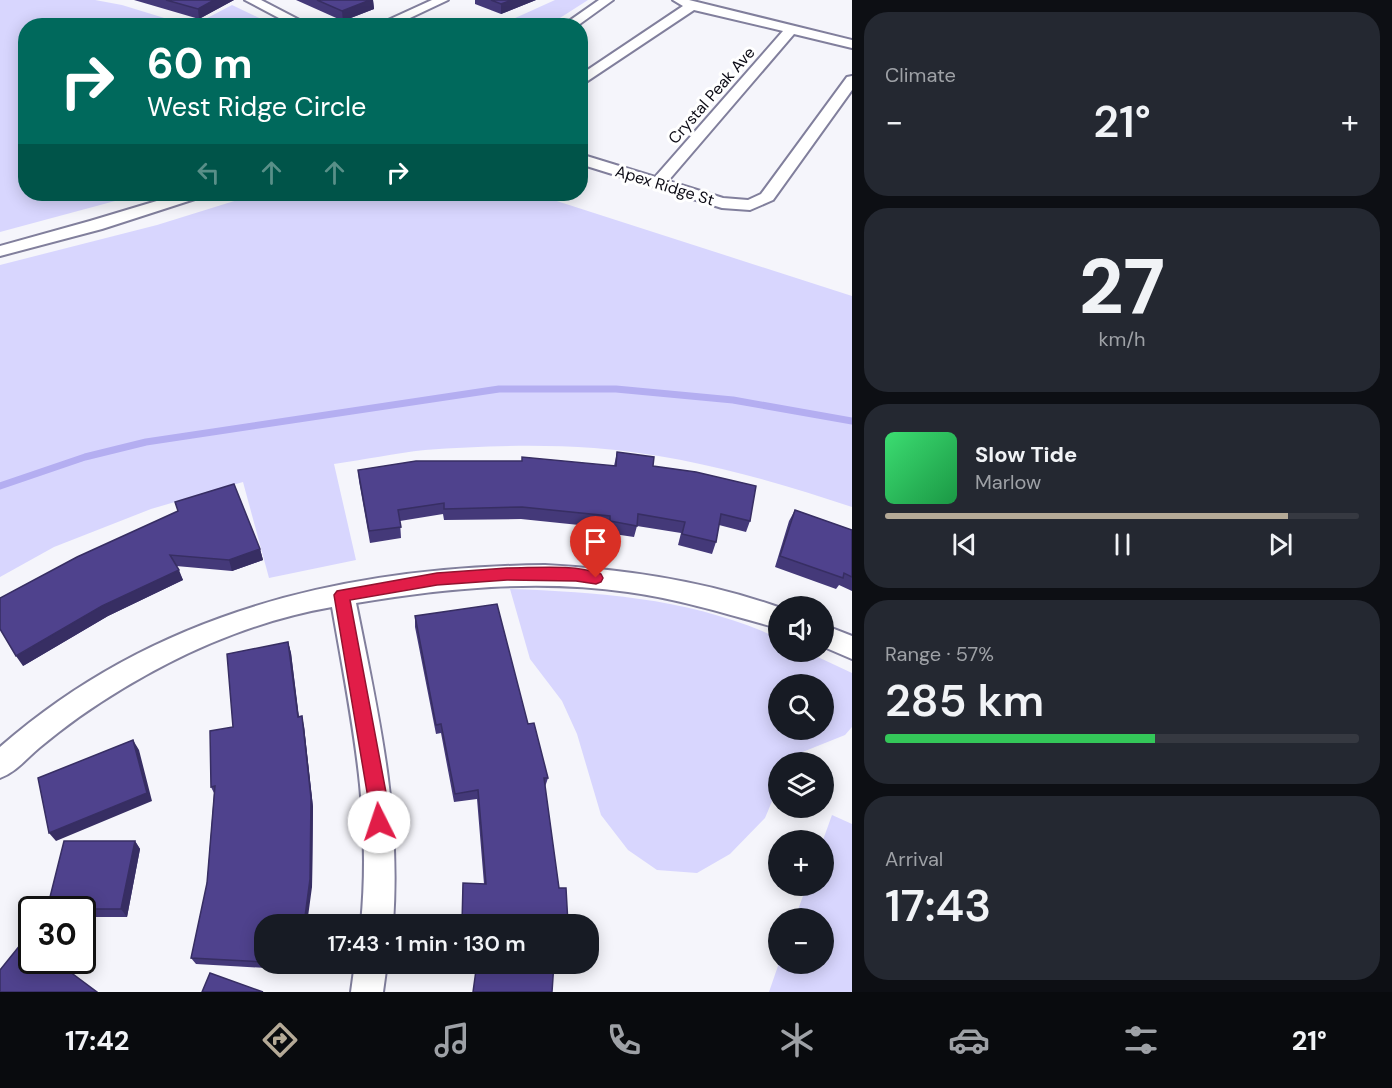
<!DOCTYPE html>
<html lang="en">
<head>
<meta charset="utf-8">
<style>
  body { margin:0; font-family:"DM Sans",sans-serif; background:#242831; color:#f1f3f6; height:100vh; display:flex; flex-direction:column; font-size:22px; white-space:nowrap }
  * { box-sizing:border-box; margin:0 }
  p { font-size:20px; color:#9ea1a6 }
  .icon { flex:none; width:33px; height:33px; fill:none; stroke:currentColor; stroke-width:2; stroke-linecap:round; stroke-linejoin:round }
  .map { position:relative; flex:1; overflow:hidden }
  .details { display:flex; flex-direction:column; gap:12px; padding:12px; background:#0d0f14; width:540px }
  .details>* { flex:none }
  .top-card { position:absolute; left:18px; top:18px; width:570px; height:183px; border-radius:24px; box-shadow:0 3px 15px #0003; background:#00695c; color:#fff; overflow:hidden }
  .fabs { position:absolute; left:768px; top:596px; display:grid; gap:12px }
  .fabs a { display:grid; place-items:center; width:66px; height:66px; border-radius:50%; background:#171b24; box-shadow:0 3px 15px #0003; font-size:30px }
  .speed { position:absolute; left:18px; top:896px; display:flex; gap:12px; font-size:30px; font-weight:700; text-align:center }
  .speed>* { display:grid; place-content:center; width:78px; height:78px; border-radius:50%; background:#171b24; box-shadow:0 3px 15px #0003; line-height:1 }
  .speed .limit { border:3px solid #111; border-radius:9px; background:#fff; color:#111 }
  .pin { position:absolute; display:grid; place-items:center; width:51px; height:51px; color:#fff; margin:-62px -26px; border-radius:50% 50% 50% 0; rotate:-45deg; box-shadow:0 0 6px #0007 }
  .pin .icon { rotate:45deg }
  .me { position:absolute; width:66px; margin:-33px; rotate:356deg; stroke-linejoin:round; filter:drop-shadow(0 0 4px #0008) }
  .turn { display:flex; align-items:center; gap:21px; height:126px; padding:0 30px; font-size:27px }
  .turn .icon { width:78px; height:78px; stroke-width:2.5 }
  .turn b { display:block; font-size:42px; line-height:51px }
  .lanes { display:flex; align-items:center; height:57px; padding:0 30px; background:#0003; justify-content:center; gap:30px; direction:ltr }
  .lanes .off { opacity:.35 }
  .big { font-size:45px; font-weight:600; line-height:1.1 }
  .details .card { flex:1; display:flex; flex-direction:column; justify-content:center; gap:9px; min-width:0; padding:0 21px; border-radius:24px; background:#242831 }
  .details .dial { align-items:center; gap:0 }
  .dial b { font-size:78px; line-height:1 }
  .song { display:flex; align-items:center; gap:18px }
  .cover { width:72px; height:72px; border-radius:9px; background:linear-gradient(135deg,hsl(140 70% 55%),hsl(140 70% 35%)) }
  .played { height:6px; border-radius:3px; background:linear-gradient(90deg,#b5aa97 85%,#363941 85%) }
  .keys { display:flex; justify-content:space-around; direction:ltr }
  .heat { display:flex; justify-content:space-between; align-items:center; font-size:33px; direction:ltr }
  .charge { height:9px; border-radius:4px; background:linear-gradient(90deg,#34c759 57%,#363941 0) }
  .trip { position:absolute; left:254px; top:914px; width:345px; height:60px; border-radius:24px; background:#171b24; box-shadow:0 3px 15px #0003; font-weight:600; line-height:60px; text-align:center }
  .menu { display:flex; height:96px; justify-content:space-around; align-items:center; background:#090b0e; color:#9ea1a6 }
  .menu .icon { width:42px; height:42px }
  .menu .on { color:#b5aa97 }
  .menu b { font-size:27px; color:#f1f3f6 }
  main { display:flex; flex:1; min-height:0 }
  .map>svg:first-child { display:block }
</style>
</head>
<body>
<main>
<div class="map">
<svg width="852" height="992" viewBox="0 0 852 992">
  <rect width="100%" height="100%" fill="#f5f5fb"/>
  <!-- green -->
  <path fill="#d8d6fe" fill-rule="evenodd" d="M0 0H95L122 5 187 25 26 26V194H141L0 232Z
    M555 0H588L549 25H500Z
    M232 5 274 25H194Z
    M257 194H535L852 296V507C768 479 683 455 594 448 538 444 480 446 425 450 395 453 364 460 334 464L356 560 269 578 243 482 151 509 54 547 0 577V265L157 225Z
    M510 589C602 592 694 599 778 638V651H805L852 673V727L845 735 795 755 791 762H778V787L765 818 730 854 697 873 657 870 628 850 601 815 577 734 562 701 530 659ZM778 684H824V729H778Z
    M832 815 852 824V992H769L779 963H824V918H795L807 885H824L823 840Z"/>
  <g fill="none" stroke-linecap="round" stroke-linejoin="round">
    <!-- stream -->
    <path stroke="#b4aef1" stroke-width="7" d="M0 486 85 457 146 442 499 389H616L733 400 852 421"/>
    <!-- street casing -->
    <g stroke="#817f9c" stroke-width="4">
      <path id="street" d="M245 0H261L311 26H294Z
        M432 0H448L393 26H375Z
        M599 0H613L577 26H562Z
        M673 0H689L852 40V48L794 34 668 181 723 198 748 200 761 194 847 77 852 76V90L773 200 750 210 722 208 580 164V154L655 177 783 31 694 10 580 86V75L683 6Z
        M180 194H203L201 197 102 229 0 256V246L90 221Z
        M545 565C624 569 704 581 778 607V628C729 615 680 599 628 592 537 579 446 588 356 603 378 713 401 810 393 924H361C372 811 351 717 332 607 240 623 154 665 79 717 65 727 52 737 39 748 26 759 16 772 0 778V747C154 612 345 567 545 565Z
        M824 625 852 636V659L824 647Z
        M355 963H387L383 992H351Z"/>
    </g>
    <!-- street -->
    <use href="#street" fill="#fff" fill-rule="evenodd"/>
  </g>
  <!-- wall -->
  <path fill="#443979" d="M134 0H234L199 19Z
    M296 0H373L374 9 343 21Z
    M475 0H536L501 14 475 4Z
    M617 452 653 466 750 521 746 532 719 525 716 542 712 554 678 545 681 533 637 526 634 537 607 533 608 528 521 519 444 520 443 514 400 521 401 538 370 543 359 481 358 470 614 466Z
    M795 510 852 530V591L839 585 836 589 775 567 789 521Z
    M260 549 263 560 232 571 176 566 183 580 108 616 23 666 77 557Z
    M415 616 528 724 548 778 545 787 559 888 568 924H462L463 883 484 884 477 799 454 802 441 733 436 734 415 627Z
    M288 642 291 653 299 717 304 726 313 807 312 887 264 924V963H302L301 970 196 964 191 958 207 883 214 793 211 787 233 727Z
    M135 841 140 849 127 917H82V909Z
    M476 963H567L566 966Z"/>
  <!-- shaded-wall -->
  <path fill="#372e63" d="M214 0H234L199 19 198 9Z
    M370 0H373L374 9 343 21 342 11Z
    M512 0H536L501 14V4Z
    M260 549 263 560 232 571 229 560Z
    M179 570 183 580 108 616 23 666 16 656 102 606Z
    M288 642 291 653 300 727 298 717Z
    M302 716 304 726 313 807 312 887 307 924H304Z
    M133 740 139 750 152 801 56 841 49 833Z
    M135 841 140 849 127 917 121 909Z
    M299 963H302L301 970 299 964Z"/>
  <!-- building -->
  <path fill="#4f428d" stroke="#372e63" stroke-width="1.5" d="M166 0H214L198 9Z
    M317 0H370L342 11Z
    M491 0H512L501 4Z
    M617 452 654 457 653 466 696 472 756 486 750 521 721 514 716 542 682 534 685 522 638 514 637 526 610 521V516L522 507 444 509V503L398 510 401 527 369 531 358 470 416 461H522V457L616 466Z
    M234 484 260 549 229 560 170 555 179 570 102 606 16 656 0 629V598L77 557 178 511 175 502Z
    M795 510 852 530V577L844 573 843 578 780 556Z
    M497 604 528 724 534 723 548 778H544L559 888H566L568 924H462L463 883 486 884 478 790 455 794 441 724 436 725 415 616Z
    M288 642 298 717 302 716 311 798 310 879 304 924H264V962L191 958 207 883 215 786 211 787 210 731 233 727 227 654Z
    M133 740 147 793 49 833 38 778Z
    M64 841H135L121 909H47Z
    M25 939 32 944V960H54L97 992H0V970Z
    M477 963H554L552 992H473Z
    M210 973 263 992H202Z"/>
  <!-- route -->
  <path fill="#e11d48" stroke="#92132f" stroke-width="1.5" d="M507 568C537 568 573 564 601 574L603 578 601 582 596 584 576 581 507 580 437 585 350 600 388 803V822L385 828 379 831 373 828 334 595 337 591 437 573Z"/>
  <g text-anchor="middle" stroke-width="6" stroke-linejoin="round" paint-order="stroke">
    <!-- far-street labels -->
    <g font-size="16" fill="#0c0b15" stroke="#fff">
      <text transform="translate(711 95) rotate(-49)" y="6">Crystal Peak Ave</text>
      <text transform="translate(665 185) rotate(17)" y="6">Apex Ridge St</text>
    </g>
  </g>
</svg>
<div class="fabs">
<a><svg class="icon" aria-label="sound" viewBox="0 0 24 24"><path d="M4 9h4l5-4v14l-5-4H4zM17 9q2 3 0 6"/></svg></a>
<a><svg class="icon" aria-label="search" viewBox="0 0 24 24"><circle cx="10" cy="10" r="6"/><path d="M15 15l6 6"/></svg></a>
<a><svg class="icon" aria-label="layers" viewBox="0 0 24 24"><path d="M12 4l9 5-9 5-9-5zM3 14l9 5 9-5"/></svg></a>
<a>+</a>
<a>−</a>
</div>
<div class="speed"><div class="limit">30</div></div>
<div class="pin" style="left:596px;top:578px;background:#d93025"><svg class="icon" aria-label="arrive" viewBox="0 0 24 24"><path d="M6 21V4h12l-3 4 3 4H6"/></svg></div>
<svg class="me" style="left:379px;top:822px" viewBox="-20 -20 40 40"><circle r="19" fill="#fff"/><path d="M0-13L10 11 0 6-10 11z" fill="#e11d48"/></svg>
<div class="trip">17:43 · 1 min · 130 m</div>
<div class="top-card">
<div class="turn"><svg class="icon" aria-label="right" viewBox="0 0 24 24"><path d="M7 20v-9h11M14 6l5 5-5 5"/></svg><div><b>60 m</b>West Ridge Circle</div></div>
<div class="lanes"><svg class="icon off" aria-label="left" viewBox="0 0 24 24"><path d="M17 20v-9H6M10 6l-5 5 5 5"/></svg><svg class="icon off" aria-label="ahead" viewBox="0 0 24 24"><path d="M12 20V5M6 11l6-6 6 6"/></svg><svg class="icon off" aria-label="ahead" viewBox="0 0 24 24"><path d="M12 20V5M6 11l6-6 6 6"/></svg><svg class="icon" aria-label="right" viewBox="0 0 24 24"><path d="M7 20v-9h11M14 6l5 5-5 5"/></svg></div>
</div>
</div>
<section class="details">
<div class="card"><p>Climate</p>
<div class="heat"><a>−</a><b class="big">21°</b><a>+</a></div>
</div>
<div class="card dial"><b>27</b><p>km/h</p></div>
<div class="card">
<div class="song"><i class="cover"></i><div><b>Slow Tide</b><p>Marlow</p></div></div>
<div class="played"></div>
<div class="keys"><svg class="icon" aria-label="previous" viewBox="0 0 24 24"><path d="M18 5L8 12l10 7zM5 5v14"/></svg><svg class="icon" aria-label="pause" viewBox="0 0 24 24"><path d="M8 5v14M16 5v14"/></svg><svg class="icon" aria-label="next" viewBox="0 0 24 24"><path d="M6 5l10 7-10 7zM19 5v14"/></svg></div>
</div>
<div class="card"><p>Range · 57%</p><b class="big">285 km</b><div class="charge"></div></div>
<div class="card"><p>Arrival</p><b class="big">17:43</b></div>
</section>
</main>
<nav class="menu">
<b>17:42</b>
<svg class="icon on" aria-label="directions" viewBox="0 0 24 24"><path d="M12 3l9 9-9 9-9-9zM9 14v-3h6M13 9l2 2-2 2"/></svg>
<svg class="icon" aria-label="music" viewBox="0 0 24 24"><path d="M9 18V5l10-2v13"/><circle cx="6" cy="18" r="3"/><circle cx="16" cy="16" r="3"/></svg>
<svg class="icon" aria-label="phone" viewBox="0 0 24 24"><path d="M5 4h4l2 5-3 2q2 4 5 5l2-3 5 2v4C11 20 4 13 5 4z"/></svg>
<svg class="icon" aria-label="climate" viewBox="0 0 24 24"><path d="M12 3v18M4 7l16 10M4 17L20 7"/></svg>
<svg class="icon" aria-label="car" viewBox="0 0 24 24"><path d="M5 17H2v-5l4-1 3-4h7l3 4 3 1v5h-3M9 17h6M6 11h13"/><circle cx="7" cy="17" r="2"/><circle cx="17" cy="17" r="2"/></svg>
<svg class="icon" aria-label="filters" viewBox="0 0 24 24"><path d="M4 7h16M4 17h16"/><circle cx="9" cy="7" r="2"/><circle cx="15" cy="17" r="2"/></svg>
<b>21°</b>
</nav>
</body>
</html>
